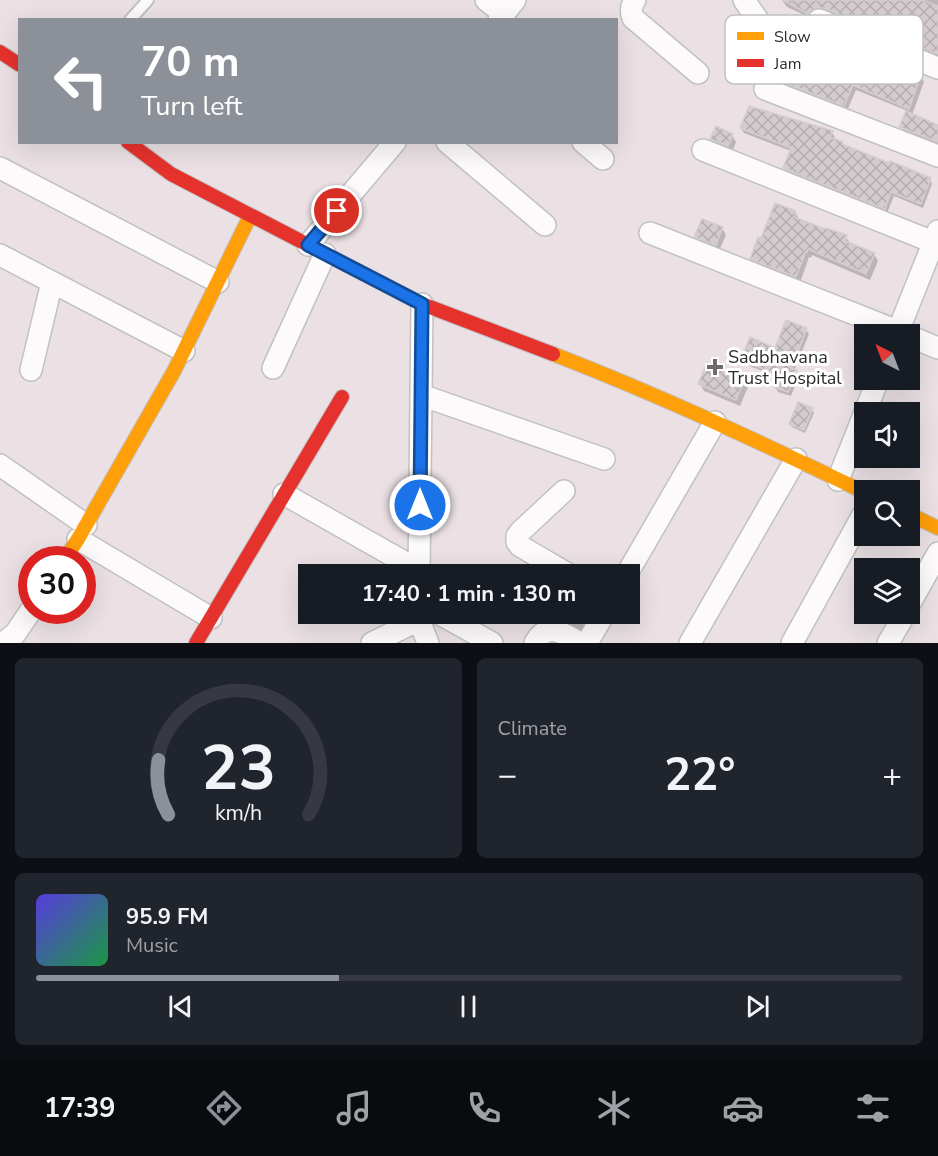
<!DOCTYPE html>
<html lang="en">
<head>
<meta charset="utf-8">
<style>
  body { margin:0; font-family:"Nunito Sans",sans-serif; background:#20242c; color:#f1f3f6; height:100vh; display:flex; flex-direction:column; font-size:22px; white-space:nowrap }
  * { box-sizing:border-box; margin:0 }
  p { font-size:20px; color:#9ea1a6 }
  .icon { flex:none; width:33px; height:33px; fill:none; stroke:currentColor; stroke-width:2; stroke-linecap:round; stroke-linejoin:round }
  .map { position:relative; height:643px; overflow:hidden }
  .panel { display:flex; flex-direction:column; gap:15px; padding:15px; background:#0d0f14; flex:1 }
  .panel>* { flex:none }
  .top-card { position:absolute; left:18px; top:18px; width:600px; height:126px; border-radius:0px; box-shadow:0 6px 24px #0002; background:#8c9099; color:#fff; overflow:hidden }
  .needle { width:39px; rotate:318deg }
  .controls { position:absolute; left:854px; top:324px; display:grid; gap:12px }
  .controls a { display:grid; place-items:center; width:66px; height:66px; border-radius:0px; background:#171b24; box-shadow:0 6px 24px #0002; font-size:30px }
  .speed { position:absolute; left:18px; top:546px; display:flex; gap:12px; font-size:30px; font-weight:700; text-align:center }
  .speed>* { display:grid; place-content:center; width:78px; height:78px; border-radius:50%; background:#171b24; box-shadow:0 6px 24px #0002; line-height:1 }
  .speed .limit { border:9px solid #d22; background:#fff; color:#111 }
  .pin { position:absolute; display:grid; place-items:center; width:51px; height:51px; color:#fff; margin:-26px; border:3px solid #fff; border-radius:50%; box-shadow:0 2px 6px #0007 }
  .me { position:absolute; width:66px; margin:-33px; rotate:0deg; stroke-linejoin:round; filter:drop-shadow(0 0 4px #0008) }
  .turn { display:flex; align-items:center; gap:21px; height:126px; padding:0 24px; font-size:27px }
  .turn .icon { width:78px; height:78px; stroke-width:2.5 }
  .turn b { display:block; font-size:42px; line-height:51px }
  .big { font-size:45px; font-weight:700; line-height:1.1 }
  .panel .tile { flex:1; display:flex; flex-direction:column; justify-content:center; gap:9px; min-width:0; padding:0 21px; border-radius:9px; background:#20242c }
  .panel .dial { align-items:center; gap:0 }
  .dial svg { height:156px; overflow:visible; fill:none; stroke:#363941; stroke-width:7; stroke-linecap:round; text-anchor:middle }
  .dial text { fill:#f1f3f6; stroke:none }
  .song { display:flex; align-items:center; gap:18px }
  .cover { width:72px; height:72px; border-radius:9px; background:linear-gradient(135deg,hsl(250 70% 55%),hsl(140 70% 35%)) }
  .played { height:6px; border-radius:3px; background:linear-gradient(90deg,#8c9099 35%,#363941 35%) }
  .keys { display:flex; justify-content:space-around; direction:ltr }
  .heat { display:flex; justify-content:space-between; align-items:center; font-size:33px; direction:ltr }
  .panel .tiles { flex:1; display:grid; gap:15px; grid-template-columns:1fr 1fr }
  .tile:last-child { grid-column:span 2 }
  .trip { position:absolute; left:298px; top:564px; width:342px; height:60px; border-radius:0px; background:#171b24; box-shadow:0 6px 24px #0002; font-weight:700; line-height:60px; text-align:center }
  .dock { display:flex; height:96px; justify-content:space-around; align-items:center; background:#090b0e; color:#9ea1a6 }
  .dock .icon { width:42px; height:42px }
  .dock .selected { color:#8c9099 }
  .dock b { font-size:27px; color:#f1f3f6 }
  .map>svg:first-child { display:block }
</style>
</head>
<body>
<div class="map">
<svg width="938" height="643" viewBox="0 0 938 643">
  <defs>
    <pattern id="building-cross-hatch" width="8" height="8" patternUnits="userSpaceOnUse" patternTransform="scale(1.5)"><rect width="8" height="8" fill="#d3cbce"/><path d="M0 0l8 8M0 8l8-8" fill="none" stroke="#b5aeb1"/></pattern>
  </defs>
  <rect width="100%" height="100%" fill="#ebe1e5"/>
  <!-- shadow -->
  <path fill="#0003" d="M782 0H938V58L811 18 787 7Z
    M797 70 920 76 924 82 912 115 938 126V147L905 134 901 127 908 111 856 90 847 111 774 82 770 77Z
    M741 128 832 133 835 137 834 140 842 144 844 146 930 179 932 184 923 208 894 196 887 213 788 173 785 168 791 151 744 133Z
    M732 135 736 142 732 152 716 146 712 139Z
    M795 212 799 219V221L846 237 850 243 874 254 878 261 870 280 812 255 811 258 809 257 800 283 756 266 752 259Z
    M722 228 726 235 719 251 700 244 696 237Z
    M806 330 809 334 794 371 799 376 791 396 778 392 775 387 779 378 745 364 743 360 776 350Z
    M744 380 748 387 740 406 704 391 700 384Z
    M812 410 814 413 805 433 792 427 791 424Z
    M564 614H592L593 615 582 633 565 625 562 618Z"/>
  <!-- building -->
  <path fill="url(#building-cross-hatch)" stroke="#d6cdd0" stroke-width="1.5" d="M783 0H922L938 6V54L824 8H817L812 10 808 14Z
    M812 30 921 75 909 109 853 85 844 106 769 77 776 60 796 68Z
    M749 106 833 131 830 137 843 142 842 144 889 163 890 161 931 178 921 204 891 192 885 209 783 168 791 148 740 128Z
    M906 111 938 125V142L899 127Z
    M716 126 733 134 728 146 710 139Z
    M775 203 796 211 794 217 825 229 826 228 847 235 845 241 875 253 866 274 808 249 807 252 806 251 796 277 750 259 758 237 761 238Z
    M702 219 723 227 716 245 694 237Z
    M786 320 807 328 792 368 797 370 788 392 774 387 779 375 741 360 750 337 775 348Z
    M707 363 745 379 736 400 698 384Z
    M798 402 813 408 804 430 789 424Z"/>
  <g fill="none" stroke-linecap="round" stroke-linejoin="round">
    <!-- lane casing -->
    <g stroke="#c2c1c2" stroke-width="14">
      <path id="lane" d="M130 20 148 0"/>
    </g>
    <!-- street casing -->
    <g stroke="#c2c1c2" stroke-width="24">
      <path id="street" d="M486 0 504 14
        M635 0C631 6 630 11 633 18L698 73
        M744 0 758 20
        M499 20 515 0
        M819 20 938 68
        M765 89 938 156
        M447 142 545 225
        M583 142 603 159
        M703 150 938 244
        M0 168 218 282
        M650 233 905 334
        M308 245 395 142
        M0 255 184 351
        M897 334 938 231
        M909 336 938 348
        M273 368 325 254
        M31 370 52 282
        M421 395 604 459
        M865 412 878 380
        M0 465 86 525
        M838 480 864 415
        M564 491 521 531 517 536V542L520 546 568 574
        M284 494 420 571
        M78 539 211 618
        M419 574 422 304
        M627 574 715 422
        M909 605 938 553
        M440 614 492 643
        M419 620 428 643
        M3 643 15 634 32 609
        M372 643 419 620V614
        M535 643C548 620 563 634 580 643
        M587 643 604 614
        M690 643 796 459
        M792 643 864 513
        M888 643 905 614"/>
    </g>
    <!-- slow casing -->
    <g stroke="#c2c1c2" stroke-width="16">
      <path id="slow" d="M553 354C659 395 762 443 864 492
        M909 514 938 528
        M64 560 78 539 174 371 250 216"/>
    </g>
    <!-- jam casing -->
    <g stroke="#c2c1c2" stroke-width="16">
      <path id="jam" d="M0 52 20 65
        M128 142 171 174 422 304 553 354
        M196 643 342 397"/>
    </g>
    <!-- lane -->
    <use href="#lane" stroke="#fcfafb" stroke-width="10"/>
    <!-- street -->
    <use href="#street" stroke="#fcfafb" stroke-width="21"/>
    <!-- slow -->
    <use href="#slow" stroke="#ff9f0a" stroke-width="14"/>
    <!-- jam -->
    <use href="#jam" stroke="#e5322d" stroke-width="14"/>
  </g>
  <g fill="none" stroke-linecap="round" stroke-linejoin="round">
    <!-- route casing -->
    <g stroke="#114b97" stroke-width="15">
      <path id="route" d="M337 211 308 245 422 304 420 505"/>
    </g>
    <!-- route -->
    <use href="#route" stroke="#1a73e8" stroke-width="10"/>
  </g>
  <!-- markers -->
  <path fill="#6f6b6d" stroke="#fff" stroke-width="2" d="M712 358h6v6h6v6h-6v6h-6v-6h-6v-6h6z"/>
  <g text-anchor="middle" stroke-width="6" stroke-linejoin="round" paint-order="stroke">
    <!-- poi labels -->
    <g font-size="18" fill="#2c2c2c" stroke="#fff" text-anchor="start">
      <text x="728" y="363">Sadbhavana<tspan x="728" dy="21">Trust Hospital</tspan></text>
    </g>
  </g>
  <!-- legend -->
  <rect x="725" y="15" width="198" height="69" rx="9" fill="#fff" stroke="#c0c0c0" stroke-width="1.5"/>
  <rect x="737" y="32" width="27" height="8" fill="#ff9f0a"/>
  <rect x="737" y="59" width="27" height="8" fill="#e5322d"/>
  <g font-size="16" fill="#2c2c2c">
    <text x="774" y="42">Slow</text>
    <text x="774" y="69">Jam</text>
  </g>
</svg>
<div class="controls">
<a><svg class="needle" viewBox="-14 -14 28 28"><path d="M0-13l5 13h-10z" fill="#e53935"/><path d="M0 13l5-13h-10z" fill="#9ea1a6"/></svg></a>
<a><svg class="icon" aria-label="sound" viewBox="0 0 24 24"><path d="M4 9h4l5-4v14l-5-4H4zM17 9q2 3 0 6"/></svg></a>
<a><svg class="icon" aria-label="search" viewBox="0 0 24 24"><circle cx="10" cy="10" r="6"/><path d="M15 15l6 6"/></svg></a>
<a><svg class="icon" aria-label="layers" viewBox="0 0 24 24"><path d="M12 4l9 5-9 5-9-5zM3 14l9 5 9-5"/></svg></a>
</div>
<div class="speed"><div class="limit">30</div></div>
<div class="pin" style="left:337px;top:211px;background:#d93025"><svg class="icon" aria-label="arrive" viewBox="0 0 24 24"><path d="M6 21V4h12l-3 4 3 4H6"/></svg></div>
<svg class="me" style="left:420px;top:505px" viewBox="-20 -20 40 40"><circle r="17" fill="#1a73e8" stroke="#fff" stroke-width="3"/><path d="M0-11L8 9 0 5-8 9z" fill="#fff"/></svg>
<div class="trip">17:40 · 1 min · 130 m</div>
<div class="top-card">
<div class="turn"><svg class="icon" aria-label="left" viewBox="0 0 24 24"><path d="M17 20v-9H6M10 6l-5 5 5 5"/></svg><div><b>70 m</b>Turn left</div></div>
</div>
</div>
<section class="panel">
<div class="tiles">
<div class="tile dial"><svg viewBox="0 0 100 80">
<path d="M14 69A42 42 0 1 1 86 69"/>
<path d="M14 69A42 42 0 0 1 9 41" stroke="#8c9099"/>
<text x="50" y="56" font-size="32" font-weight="700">23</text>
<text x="50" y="72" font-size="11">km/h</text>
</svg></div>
<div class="tile"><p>Climate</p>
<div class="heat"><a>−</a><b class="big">22°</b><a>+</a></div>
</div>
<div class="tile">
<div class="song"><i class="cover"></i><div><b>95.9 FM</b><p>Music</p></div></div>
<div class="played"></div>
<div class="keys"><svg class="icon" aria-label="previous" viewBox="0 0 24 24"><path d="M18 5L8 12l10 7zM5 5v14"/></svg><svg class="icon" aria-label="pause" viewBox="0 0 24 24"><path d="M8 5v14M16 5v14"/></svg><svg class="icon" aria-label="next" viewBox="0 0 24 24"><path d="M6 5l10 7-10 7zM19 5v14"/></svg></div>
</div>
</div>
</section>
<nav class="dock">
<b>17:39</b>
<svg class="icon selected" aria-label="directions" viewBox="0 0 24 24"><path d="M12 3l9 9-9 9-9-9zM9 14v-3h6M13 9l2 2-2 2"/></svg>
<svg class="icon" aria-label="music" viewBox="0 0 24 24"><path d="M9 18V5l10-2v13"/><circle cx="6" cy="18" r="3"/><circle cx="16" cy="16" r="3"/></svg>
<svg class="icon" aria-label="phone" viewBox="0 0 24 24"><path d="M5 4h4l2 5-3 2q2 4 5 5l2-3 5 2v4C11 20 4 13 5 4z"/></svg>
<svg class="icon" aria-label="climate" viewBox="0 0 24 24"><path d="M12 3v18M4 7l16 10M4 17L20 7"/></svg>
<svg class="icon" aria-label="car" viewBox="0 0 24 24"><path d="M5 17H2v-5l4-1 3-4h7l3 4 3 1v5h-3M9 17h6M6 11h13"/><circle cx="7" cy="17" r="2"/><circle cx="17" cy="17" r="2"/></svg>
<svg class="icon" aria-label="filters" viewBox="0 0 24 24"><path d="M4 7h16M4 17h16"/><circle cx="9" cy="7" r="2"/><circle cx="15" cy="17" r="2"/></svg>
</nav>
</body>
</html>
